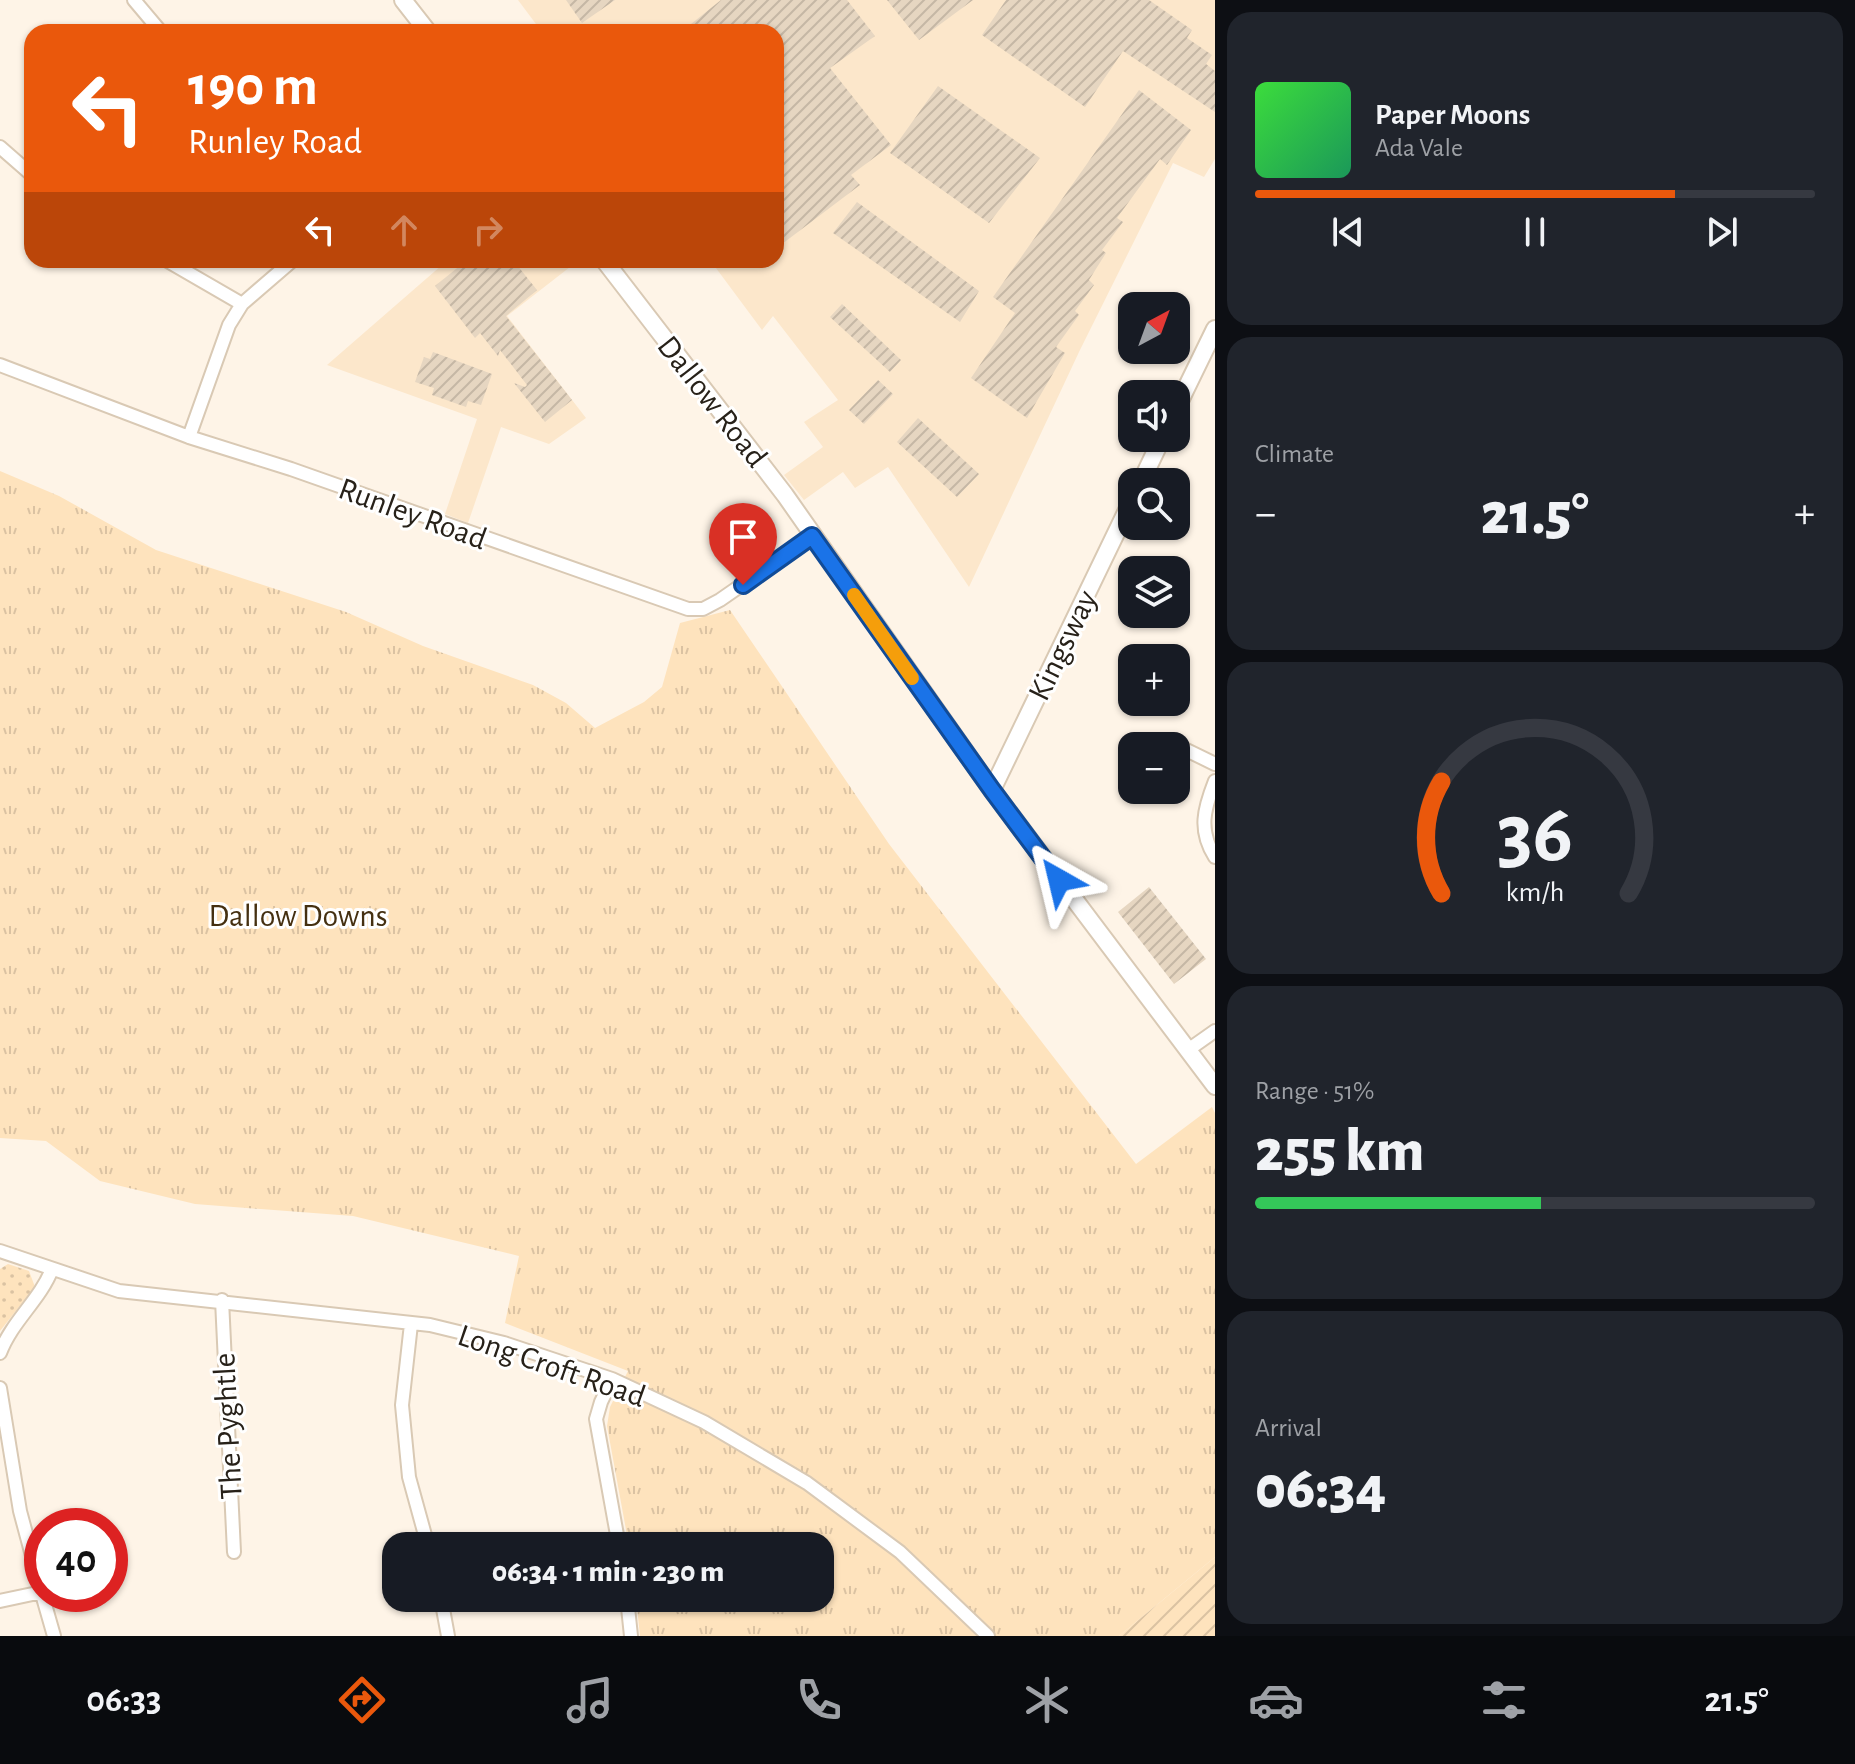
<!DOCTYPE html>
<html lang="en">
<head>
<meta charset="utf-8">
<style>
  body { margin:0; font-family:"Alegreya Sans",sans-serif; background:#20242c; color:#f1f3f6; height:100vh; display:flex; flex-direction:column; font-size:30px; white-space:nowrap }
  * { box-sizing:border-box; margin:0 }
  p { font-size:26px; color:#9ea1a6 }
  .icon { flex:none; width:44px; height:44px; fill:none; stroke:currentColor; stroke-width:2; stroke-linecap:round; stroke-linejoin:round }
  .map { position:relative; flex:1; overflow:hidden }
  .side { display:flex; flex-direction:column; gap:12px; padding:12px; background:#0d0f14; width:640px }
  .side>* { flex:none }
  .banner { position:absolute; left:24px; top:24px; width:760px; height:244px; border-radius:24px; box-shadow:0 2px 6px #0004; background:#ea580c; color:#fff; overflow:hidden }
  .needle { width:52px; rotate:41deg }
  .tools { position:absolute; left:1118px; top:292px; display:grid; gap:16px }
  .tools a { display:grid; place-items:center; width:72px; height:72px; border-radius:16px; background:#171b24; box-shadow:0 2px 6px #0004; font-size:40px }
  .speed { position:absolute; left:24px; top:1508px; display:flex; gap:16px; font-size:40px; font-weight:700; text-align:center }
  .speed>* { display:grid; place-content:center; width:104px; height:104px; border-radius:50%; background:#171b24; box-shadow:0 2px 6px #0004; line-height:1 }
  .speed .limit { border:12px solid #d22; background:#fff; color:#111 }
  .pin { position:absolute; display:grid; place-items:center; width:68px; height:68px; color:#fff; margin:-82px -34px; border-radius:50% 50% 50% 0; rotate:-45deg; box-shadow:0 0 8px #0007 }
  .pin .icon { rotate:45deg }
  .me { position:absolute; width:88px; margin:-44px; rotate:323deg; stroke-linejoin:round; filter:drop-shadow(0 0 6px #0008) }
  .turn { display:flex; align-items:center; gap:28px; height:168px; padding:0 32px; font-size:36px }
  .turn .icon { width:104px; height:104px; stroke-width:2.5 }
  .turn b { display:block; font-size:56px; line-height:68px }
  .lanes { display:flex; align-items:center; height:76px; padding:0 32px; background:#0003; justify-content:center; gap:40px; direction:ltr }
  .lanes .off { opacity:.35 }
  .big { font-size:60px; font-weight:800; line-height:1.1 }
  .side .card { flex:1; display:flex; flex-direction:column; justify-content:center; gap:12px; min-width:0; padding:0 28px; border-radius:24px; background:#20242c }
  .side .dial { align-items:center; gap:0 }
  .dial svg { height:208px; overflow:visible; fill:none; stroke:#363941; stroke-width:7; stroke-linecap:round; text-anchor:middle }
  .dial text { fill:#f1f3f6; stroke:none }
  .song { display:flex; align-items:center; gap:24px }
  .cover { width:96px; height:96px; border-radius:12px; background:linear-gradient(135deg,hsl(120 70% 55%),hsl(150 70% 35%)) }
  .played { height:8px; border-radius:4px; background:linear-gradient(90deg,#ea580c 75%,#363941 75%) }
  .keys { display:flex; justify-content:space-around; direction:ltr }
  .heat { display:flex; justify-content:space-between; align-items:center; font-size:44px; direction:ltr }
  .charge { height:12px; border-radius:6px; background:linear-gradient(90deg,#34c759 51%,#363941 0) }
  .trip { position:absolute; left:382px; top:1532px; width:452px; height:80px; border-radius:24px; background:#171b24; box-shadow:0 2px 6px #0004; font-weight:800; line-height:80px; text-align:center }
  .dock { display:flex; height:128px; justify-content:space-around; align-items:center; background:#090b0e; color:#9ea1a6 }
  .dock .icon { width:56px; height:56px }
  .dock .active { color:#ea580c }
  .dock b { font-size:36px; color:#f1f3f6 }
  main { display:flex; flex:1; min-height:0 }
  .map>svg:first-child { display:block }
</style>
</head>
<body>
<main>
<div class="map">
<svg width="1215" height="1636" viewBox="0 0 1215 1636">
  <defs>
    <pattern id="grass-dots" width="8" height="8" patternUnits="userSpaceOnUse" patternTransform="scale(2)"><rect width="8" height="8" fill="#fee3bd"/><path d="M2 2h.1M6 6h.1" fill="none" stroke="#dac2a2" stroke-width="1.8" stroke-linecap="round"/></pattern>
    <pattern id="park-tufts" width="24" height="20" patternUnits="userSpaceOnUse" patternTransform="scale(2)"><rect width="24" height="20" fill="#fee3bd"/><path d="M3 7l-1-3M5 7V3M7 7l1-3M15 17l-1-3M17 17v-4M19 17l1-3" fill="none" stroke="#dac2a2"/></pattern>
    <pattern id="garden-furrows" width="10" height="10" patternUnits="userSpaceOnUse" patternTransform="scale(2)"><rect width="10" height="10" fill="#fee3bd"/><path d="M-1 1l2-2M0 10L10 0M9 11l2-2" fill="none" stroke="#dac2a2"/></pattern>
    <pattern id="building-hatch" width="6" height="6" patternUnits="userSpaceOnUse" patternTransform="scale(2)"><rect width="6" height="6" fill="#e6d6c1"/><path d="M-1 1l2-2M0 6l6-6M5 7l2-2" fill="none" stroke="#c5b7a5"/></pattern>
  </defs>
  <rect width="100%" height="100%" fill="#fef4e7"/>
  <!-- built -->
  <path fill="#fce7cb" d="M518 0H1215V159L1204 177 1173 163 1079 352 969 587 888 467 855 488 843 472 804 500 784 475 823 447 804 422 838 400 773 316 762 330 710 260H776V32H542Z
    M439 260H579L507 316 586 418 549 444 501 427 468 523 445 514 477 419 327 365 442 265Z"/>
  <!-- grass -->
  <path fill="url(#grass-dots)" d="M8 1264 29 1271 35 1287 0 1331V1269Z"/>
  <!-- park -->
  <path fill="url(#park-tufts)" d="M0 471 59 496 156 550 346 612 423 646 533 685 566 703 595 728 644 702 662 687 680 623 730 610 889 844 1136 1164 1212 1107 1215 1113V1557L1119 1636H640L636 1598H820V1546H629L607 1426 610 1407 628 1371 505 1323 519 1256 353 1216 195 1204 100 1181 46 1141 0 1138Z"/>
  <!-- garden -->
  <path fill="url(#garden-furrows)" d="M1215 1557V1636H1119Z"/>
  <!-- building -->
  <path fill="url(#building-hatch)" d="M566 0H615L582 23Z
    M721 0H847L875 36 830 68 891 145 851 175 860 185 782 244 776 234V171L781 167 776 160V32H681Z
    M887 0H973L919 40Z
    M1006 0H1149L1192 30 1187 38 1212 55 1206 64 1215 71V112L1123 51 1085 107 982 35Z
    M938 86 1040 158 989 223 890 153Z
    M1139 90 1191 130 1167 165 1160 159 1117 218 1123 222 1102 250 1106 253 1089 280 1094 285 1075 311 1079 315 1056 347 1065 353 1027 418 971 378 1015 313 993 297Z
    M857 202 979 291 960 322 833 233Z
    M467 260H513L537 290 506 316 572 400 545 422 514 383 525 387 527 385 500 350 498 356 480 333 475 338 435 286Z
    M842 304 901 360 890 372 830 317Z
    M433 352 492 374 481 405 468 401 466 407 432 395 434 388 415 382 424 357 430 359Z
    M878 380 893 394 864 424 849 410Z
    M918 418 979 474 957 497 897 442Z
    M1149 887 1206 959 1174 984 1118 912Z"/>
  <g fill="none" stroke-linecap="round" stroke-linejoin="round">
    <!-- minor casing -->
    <g stroke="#d9c9b4" stroke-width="16">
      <path id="minor" d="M134 0 161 32
        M0 147 32 175
        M166 260 242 304
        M0 365 189 437 291 469 688 609H703L720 600 812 536
        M189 437 229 325 242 304 293 260
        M1176 745 1215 764
        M1215 781C1204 809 1198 830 1215 857
        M1188 1050 1215 1031
        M0 1251 119 1291 430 1325 504 1343 612 1379 704 1422 807 1483 900 1552 988 1636
        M222 1300 234 1552
        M411 1324 402 1405 409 1477 428 1546
        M0 1353C12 1321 40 1300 52 1269
        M612 1379 601 1402 596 1419 619 1546
        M0 1388 20 1511 42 1593
        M42 1594 54 1636
        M441 1598 448 1636
        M627 1598 631 1636
        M0 1601 42 1592"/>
    </g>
    <!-- tertiary casing -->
    <g stroke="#d9c9b4" stroke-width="20">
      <path id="tertiary" d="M403 0 428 32
        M604 260 785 495 992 790 1215 1086
        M1176 409 1215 329
        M1141 482 1162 438
        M992 790 1132 500"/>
    </g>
    <!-- minor -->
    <use href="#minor" stroke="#fff" stroke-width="12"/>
    <!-- tertiary -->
    <use href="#tertiary" stroke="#fff" stroke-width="16"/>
  </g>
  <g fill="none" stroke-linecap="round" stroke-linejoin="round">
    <!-- route casing -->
    <g stroke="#114b97" stroke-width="20">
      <path id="route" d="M743 585 812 536 992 790 1059 880"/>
    </g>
    <!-- route -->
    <use href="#route" stroke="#1a73e8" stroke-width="14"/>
    <!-- slow -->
    <path stroke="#f59e0b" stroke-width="14" d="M854 595 912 678"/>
  </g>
  <g text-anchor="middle" stroke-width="6" stroke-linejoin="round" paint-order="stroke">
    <!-- street labels -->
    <g font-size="32" fill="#272119" stroke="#fff">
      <text transform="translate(713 401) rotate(52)" y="11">Dallow Road</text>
      <text transform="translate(413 513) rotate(20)" y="11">Runley Road</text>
      <text transform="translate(1062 645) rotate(-64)" y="11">Kingsway</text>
      <text transform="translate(552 1365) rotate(19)" y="11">Long Croft Road</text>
      <text transform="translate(227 1426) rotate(-93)" y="11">The Pyghtle</text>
    </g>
    <!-- park labels -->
    <g font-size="32" fill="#453011" stroke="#fff">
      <text x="298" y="926">Dallow Downs</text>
    </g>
  </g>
</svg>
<div class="tools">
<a><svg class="needle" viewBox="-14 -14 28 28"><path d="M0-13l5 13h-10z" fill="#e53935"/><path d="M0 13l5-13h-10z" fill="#9ea1a6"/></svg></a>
<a><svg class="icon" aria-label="sound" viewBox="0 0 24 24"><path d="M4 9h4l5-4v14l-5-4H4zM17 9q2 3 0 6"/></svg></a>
<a><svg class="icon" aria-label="search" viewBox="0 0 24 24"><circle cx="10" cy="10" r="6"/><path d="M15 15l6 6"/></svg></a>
<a><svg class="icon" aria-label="layers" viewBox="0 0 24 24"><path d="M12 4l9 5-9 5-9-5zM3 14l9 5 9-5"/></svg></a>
<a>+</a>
<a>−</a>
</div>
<div class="speed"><div class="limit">40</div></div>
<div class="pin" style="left:743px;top:585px;background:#d93025"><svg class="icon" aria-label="arrive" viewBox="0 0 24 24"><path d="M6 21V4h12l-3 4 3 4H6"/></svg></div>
<svg class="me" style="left:1059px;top:880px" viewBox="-20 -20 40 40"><path d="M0-17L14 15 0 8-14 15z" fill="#1a73e8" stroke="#fff" stroke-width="4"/></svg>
<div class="trip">06:34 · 1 min · 230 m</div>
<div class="banner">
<div class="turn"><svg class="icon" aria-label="left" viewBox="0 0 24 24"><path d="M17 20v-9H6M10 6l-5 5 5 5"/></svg><div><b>190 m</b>Runley Road</div></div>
<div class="lanes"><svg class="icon" aria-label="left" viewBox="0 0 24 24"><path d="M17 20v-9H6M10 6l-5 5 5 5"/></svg><svg class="icon off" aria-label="ahead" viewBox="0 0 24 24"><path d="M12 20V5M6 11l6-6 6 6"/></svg><svg class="icon off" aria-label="right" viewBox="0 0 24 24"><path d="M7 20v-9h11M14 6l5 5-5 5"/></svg></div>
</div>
</div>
<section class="side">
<div class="card">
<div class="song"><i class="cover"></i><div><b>Paper Moons</b><p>Ada Vale</p></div></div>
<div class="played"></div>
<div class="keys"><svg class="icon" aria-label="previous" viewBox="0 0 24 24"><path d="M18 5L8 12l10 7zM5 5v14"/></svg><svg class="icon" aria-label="pause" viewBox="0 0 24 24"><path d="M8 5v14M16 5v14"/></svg><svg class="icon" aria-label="next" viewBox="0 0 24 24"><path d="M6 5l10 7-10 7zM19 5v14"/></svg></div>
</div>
<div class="card"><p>Climate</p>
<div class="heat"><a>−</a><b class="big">21.5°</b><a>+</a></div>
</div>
<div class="card dial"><svg viewBox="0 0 100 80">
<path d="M14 69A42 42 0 1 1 86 69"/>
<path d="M14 69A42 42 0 0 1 14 26" stroke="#ea580c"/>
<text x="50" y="56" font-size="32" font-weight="700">36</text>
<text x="50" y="72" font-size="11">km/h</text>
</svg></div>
<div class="card"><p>Range · 51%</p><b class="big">255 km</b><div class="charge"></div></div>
<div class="card"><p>Arrival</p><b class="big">06:34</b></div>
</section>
</main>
<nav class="dock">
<b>06:33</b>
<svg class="icon active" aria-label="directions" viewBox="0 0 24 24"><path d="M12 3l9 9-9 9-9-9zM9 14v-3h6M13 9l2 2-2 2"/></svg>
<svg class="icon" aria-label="music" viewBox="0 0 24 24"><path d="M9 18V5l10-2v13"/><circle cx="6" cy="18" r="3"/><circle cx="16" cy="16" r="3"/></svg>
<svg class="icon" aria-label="phone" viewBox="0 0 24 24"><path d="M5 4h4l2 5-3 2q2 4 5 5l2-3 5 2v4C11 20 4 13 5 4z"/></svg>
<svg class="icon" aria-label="climate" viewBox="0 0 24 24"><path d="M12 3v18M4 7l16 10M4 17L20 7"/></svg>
<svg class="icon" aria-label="car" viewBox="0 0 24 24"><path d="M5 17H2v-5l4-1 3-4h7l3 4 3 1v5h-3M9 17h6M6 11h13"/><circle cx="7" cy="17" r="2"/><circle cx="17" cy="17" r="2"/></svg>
<svg class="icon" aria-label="filters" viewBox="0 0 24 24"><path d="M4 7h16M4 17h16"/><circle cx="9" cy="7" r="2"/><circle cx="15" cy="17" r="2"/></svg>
<b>21.5°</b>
</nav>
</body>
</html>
